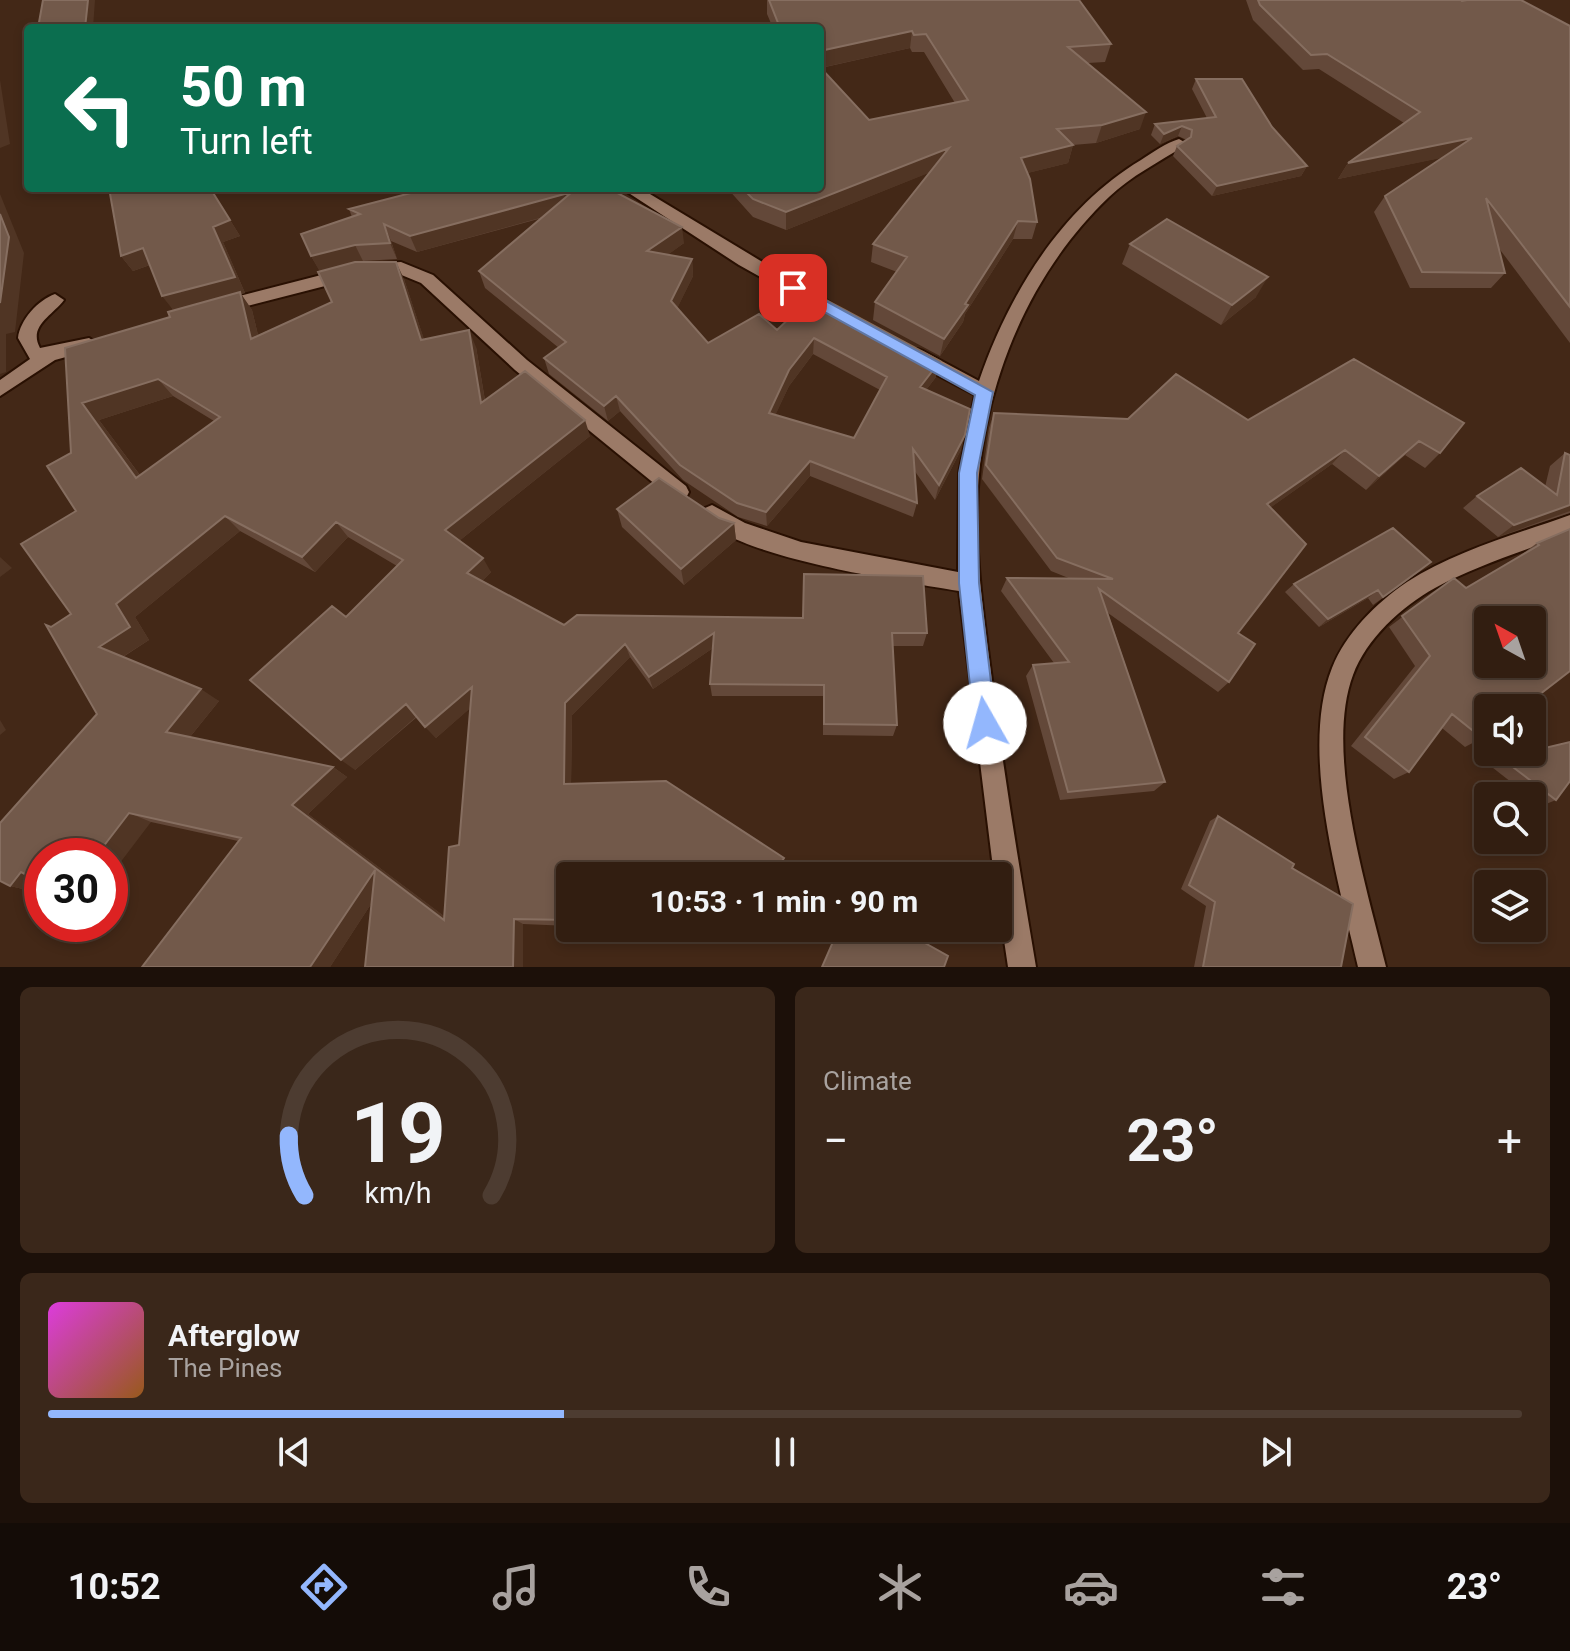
<!DOCTYPE html>
<html lang="en">
<head>
<meta charset="utf-8">
<style>
  body { margin:0; font-family:Roboto,sans-serif; background:#3a271a; color:#f1f3f6; height:100vh; display:flex; flex-direction:column; font-size:30px; white-space:nowrap }
  * { box-sizing:border-box; margin:0 }
  p { font-size:26px; color:#a8a29f }
  .icon { flex:none; width:44px; height:44px; fill:none; stroke:currentColor; stroke-width:2; stroke-linecap:round; stroke-linejoin:round }
  .map { position:relative; height:967px; overflow:hidden }
  .sheet { display:flex; flex-direction:column; gap:20px; padding:20px; background:#1c1009; flex:1 }
  .sheet>* { flex:none }
  .guide { position:absolute; left:24px; top:24px; width:800px; height:168px; border-radius:8px; box-shadow:0 4px 12px #0003,0 0 0 2px #4d3c31; background:#0b6e4f; color:#fff; overflow:hidden }
  .needle { width:52px; rotate:320deg }
  .fabs { position:absolute; left:1474px; top:606px; display:grid; gap:16px }
  .fabs a { display:grid; place-items:center; width:72px; height:72px; border-radius:8px; background:#321e11; box-shadow:0 4px 12px #0003,0 0 0 2px #4d3c31; font-size:40px }
  .speed { position:absolute; left:24px; top:838px; display:flex; gap:16px; font-size:40px; font-weight:700; text-align:center }
  .speed>* { display:grid; place-content:center; width:104px; height:104px; border-radius:50%; background:#321e11; box-shadow:0 4px 12px #0003,0 0 0 2px #4d3c31; line-height:1 }
  .speed .limit { border:12px solid #d22; background:#fff; color:#111 }
  .pin { position:absolute; display:grid; place-items:center; width:68px; height:68px; color:#fff; margin:-34px; border-radius:16px; box-shadow:0 4px 12px #0006 }
  .me { position:absolute; width:88px; margin:-44px; rotate:353deg; stroke-linejoin:round; filter:drop-shadow(0 0 6px #0008) }
  .turn { display:flex; align-items:center; gap:28px; height:168px; padding:0 24px; font-size:36px }
  .turn .icon { width:104px; height:104px; stroke-width:2.5 }
  .turn b { display:block; font-size:56px; line-height:68px }
  .big { font-size:60px; font-weight:700; line-height:1.1 }
  .sheet .card { flex:1; display:flex; flex-direction:column; justify-content:center; gap:12px; min-width:0; padding:0 28px; border-radius:12px; background:#3a271a }
  .sheet .dial { align-items:center; gap:0 }
  .dial svg { height:208px; overflow:visible; fill:none; stroke:#4d3c31; stroke-width:7; stroke-linecap:round; text-anchor:middle }
  .dial text { fill:#f1f3f6; stroke:none }
  .song { display:flex; align-items:center; gap:24px }
  .cover { width:96px; height:96px; border-radius:12px; background:linear-gradient(135deg,hsl(300 70% 55%),hsl(30 70% 35%)) }
  .played { height:8px; border-radius:4px; background:linear-gradient(90deg,#93b7fd 35%,#4d3c31 35%) }
  .keys { display:flex; justify-content:space-around; direction:ltr }
  .heat { display:flex; justify-content:space-between; align-items:center; font-size:44px; direction:ltr }
  .sheet .tiles { flex:1; display:grid; gap:20px; grid-template-columns:1fr 1fr }
  .card:last-child { grid-column:span 2 }
  .trip { position:absolute; left:556px; top:862px; width:456px; height:80px; border-radius:8px; background:#321e11; box-shadow:0 4px 12px #0003,0 0 0 2px #4d3c31; font-weight:700; line-height:80px; text-align:center }
  .tabs { display:flex; height:128px; justify-content:space-around; align-items:center; background:#140c07; color:#a8a29f }
  .tabs .icon { width:56px; height:56px }
  .tabs .on { color:#93b7fd }
  .tabs b { font-size:36px; color:#f1f3f6 }
  .map>svg:first-child { display:block }
</style>
</head>
<body>
<div class="map">
<svg width="1570" height="967" viewBox="0 0 1570 967">
  <rect width="100%" height="100%" fill="#432817"/>
  <g fill="none" stroke-linecap="round" stroke-linejoin="round">
    <!-- street casing -->
    <g stroke="#291002" stroke-width="4">
      <path id="street" d="M1179 139 1186 143 1184 146C1159 162 1131 176 1109 197 1023 279 977 400 977 518 977 572 985 626 992 680 1004 776 1020 872 1036 967H1008L998 900V876H994L959 591C912 583 722 556 702 514L705 508 712 505 745 523 801 542 958 572 959 473 975 395 911 361 908 356 917 349 923 351 979 381C1009 294 1061 208 1141 160 1153 152 1166 143 1179 139Z
        M621 188H640L842 310 833 316 827 314 739 265Z
        M401 262 433 275 527 360 686 486 689 492 686 498H672L515 370 421 283 399 274 364 276 220 313 211 307 220 301 364 264Z
        M55 294 64 300C52 316 28 326 40 348L89 338 98 344 95 349 55 360 0 396V380L30 359 18 338C20 320 38 300 55 294Z
        M1570 515V533C1525 551 1477 565 1435 588 1402 606 1366 639 1353 675 1324 752 1367 888 1386 967H1358C1339 883 1299 751 1332 668 1346 633 1376 603 1407 582 1455 551 1517 534 1570 515Z"/>
    </g>
    <!-- street -->
    <use href="#street" fill="#9b7a67" fill-rule="evenodd"/>
  </g>
  <!-- wall -->
  <path fill="#634839" fill-rule="evenodd" d="M767 0H1079L1111 44 1105 62 1088 63 1140 129 1096 143 1073 145 1068 163 1027 173 1037 222 1032 239H1013L965 314 963 322 940 356 873 320 875 302 897 272 871 262 873 244 930 172 786 230 753 217 727 188H820V28H773L767 14ZM910 48 912 52H924L955 103 869 120 821 68Z
    M1246 0H1461L1462 1 1570 26V343L1498 247 1505 273 1491 288H1410L1374 212 1385 196 1444 157 1338 179 1348 163 1404 123 1319 69 1303 70 1253 20Z
    M1196 79 1272 127 1307 166 1301 176 1212 196 1173 156 1177 146 1187 140 1178 136 1160 144 1151 135 1155 124 1207 118 1192 89Z
    M210 188 240 236 223 242 245 293 241 294 252 310 258 335 332 302 320 271 311 256 352 217 349 209 430 188H617L618 193 684 243 667 255 692 259 693 276 677 308 708 343 777 330 815 294 936 377 926 390 961 450 935 500 914 470 917 503 913 517 810 476 767 526 738 517 683 480 620 411 608 421 549 374 544 358 559 348 485 288 479 271 542 218 417 252 391 241 397 259 363 261 404 279 424 340 476 347 485 400 590 436 459 541 491 572 482 581 564 625 927 633 923 646H892L897 725 893 736 823 735V696H712L710 684 713 648 653 689 630 657 572 715 571 783 784 865 778 876H658L653 872 570 876V926L523 924V967L371 904 330 967 238 841 151 822 42 856V886L36 892 10 886 97 714 51 627 71 614 76 511 71 453 173 310 150 265 133 271 121 256ZM813 354 880 390 854 438 775 415 789 386ZM173 396 214 421 140 475 99 420ZM240 531 315 572 348 537 397 566 346 617 355 770 417 717 436 738 470 708 459 845 445 917 308 814 347 777 333 767 190 737 219 701 123 657 149 640 135 617Z
    M1130 244 1256 297 1221 325 1122 264Z
    M1354 359 1440 453 1425 468 1405 455 1366 490 1332 464 1271 507 1238 633 1229 682 1218 692 1108 613 1165 782 1154 791 1060 800 1026 676 1033 665 1054 663 1001 591 1007 578 1071 579 1051 571 982 479 989 428 994 413 1128 419 1248 420Z
    M1565 453 1570 455V513L1498 537 1463 508 1477 496 1545 487 1550 466Z
    M617 509 719 518 734 523 736 540 684 585 622 527Z
    M1570 529 1482 738 1465 747 1442 728 1409 772 1394 779 1351 746 1415 666 1389 627 1454 578 1466 588 1522 555H1521L1537 543Z
    M1420 571 1373 605 1368 598 1319 627 1285 592 1294 584Z
    M1501 758 1556 800 1541 806 1532 798V796H1529L1488 764Z
    M1218 816 1292 868 1341 967H1194L1206 906 1181 889 1210 821Z
    M732 928H748L744 936Z"/>
  <!-- shaded-wall -->
  <path fill="#503524" d="M88 0H95L93 28H85Z
    M912 31 910 48 820 68V51Z
    M0 80 10 144 0 148Z
    M1146 112 1140 129 1096 143 1102 125Z
    M1182 126 1178 136 1160 144 1164 134Z
    M1472 138 1461 154 1338 179 1348 163Z
    M1073 145 1068 163 1016 176 1021 158Z
    M949 148 946 166 786 230V212Z
    M1307 166 1301 176 1212 196 1217 186Z
    M210 188 240 236 223 242 245 293 241 294 252 310 263 356 174 311 162 296 213 227Z
    M572 192 576 208 417 252 410 236Z
    M0 194 24 253 15 332 6 334V372L0 374Z
    M1018 221 1013 239 965 314 963 322 940 356 944 339 965 304Z
    M384 224 391 241 397 259 390 243Z
    M682 227 684 243 650 268 647 251Z
    M355 245 363 261 320 272 311 256Z
    M143 248 155 263 133 271 121 256Z
    M692 259 693 276 673 317 671 301Z
    M396 262 404 279 430 357 421 340Z
    M1268 277 1256 297 1221 325 1232 305Z
    M469 330 476 347 488 419 481 403Z
    M814 338 813 354 789 386 769 429V413L789 370Z
    M940 361 936 377 917 402 920 387Z
    M158 379 173 396 99 420 153 493 136 478 82 403Z
    M616 396 620 411 608 421 604 406Z
    M585 420 590 436 454 545 445 530Z
    M965 435 961 450 935 500 939 485Z
    M1419 441 1405 455 1366 490 1379 476Z
    M1345 450 1332 464 1256 518 1267 504Z
    M810 461V476L767 526 766 512Z
    M1570 505V511L1498 537 1514 525Z
    M225 516 240 531 135 617 149 640 119 659 99 647 116 604Z
    M336 522 348 537 315 572 302 557Z
    M734 523 736 540 684 585 681 569Z
    M0 557 12 568 0 577Z
    M483 558 491 572 476 587 467 573Z
    M1378 590 1368 598 1319 627 1328 619Z
    M714 633 716 646 653 689 649 677Z
    M625 644 630 657 572 715 571 793 564 784 565 703Z
    M472 687 481 699 436 738 425 727Z
    M201 689 219 701 185 743 166 732Z
    M406 704 417 716 355 770 341 760Z
    M0 720 6 730 0 735Z
    M333 767 347 777 308 814 456 925 444 920 388 878 330 967H310L292 805Z
    M129 813 151 822 110 876V856H96Z
    M784 858V865L778 876H773Z
    M648 865 653 872 652 876H647Z
    M21 872 42 878V885L36 892 10 886Z
    M514 919 523 924V967H513Z
    M744 928H748L744 936 742 931Z"/>
  <!-- building -->
  <path fill="#72594a" stroke="#866e60" stroke-width="2" fill-rule="evenodd" d="M43 0H88L85 28H38Z
    M769 0H1079L1111 44 1068 47 1146 112 1102 125 1057 129 1073 145 1021 158 1030 179 1037 222 1018 221 965 304 968 305 944 339 875 302 907 257 873 244 949 148 786 212 753 199 742 188H820V67L869 120 968 100 926 34 914 35 912 31 820 51V28H778H780Z
    M1258 0H1461L1462 1 1467 0H1521L1570 26V307L1486 198 1505 273 1422 272 1385 196 1472 138 1348 163 1420 112 1327 54 1311 55 1260 5Z
    M1196 79H1242L1272 127 1307 166 1217 186 1177 146 1191 137 1192 130 1182 126 1164 134 1155 124 1216 117Z
    M109 188H210L230 220 213 227 235 277 162 296 143 248 121 256Z
    M430 188H608L682 227 647 251 692 259 671 301 708 343 759 314 777 330 815 294 940 361 920 387 970 409 965 435 939 485 913 449 917 503 810 461 766 512 737 503 680 465 616 396 604 406 544 358 566 342 479 271 572 192 410 236 384 224 390 243 355 245 311 256 301 234 360 214 349 209ZM814 338 887 377 854 438 769 413 789 370Z
    M0 214 9 237 0 303Z
    M1167 219 1268 277 1232 305 1130 244Z
    M355 262H396L421 340 469 330 481 403 525 371 585 420 445 530 483 558 467 573 564 625 577 615 803 618 804 574 923 576 927 633H892L897 725 824 724V685L710 684 714 633 649 677 625 644 565 703 564 784 666 781 784 858 773 876H664L648 865 647 876H570V920L514 919 513 967H365L375 870 310 967H142L241 838 129 813 96 856H42V883L21 872 10 886 0 881V823L97 714 46 625 51 627 71 614 21 544 76 511 47 466 71 453 65 348 170 317 168 312 240 292 251 339 332 302 318 272ZM158 379 220 417 136 478 82 403ZM225 516 302 557 336 522 403 560 346 617 332 606 250 680 341 760 406 704 425 727 472 687 459 845 449 847 444 920 292 805 333 767 166 732 201 689 99 647 130 627 116 604Z
    M1354 359 1464 423 1440 453 1419 441 1379 476 1345 450 1267 504 1306 544 1238 633 1255 644 1229 682 1099 589 1165 782 1068 792 1033 665 1069 662 1007 578 1113 579 1057 558 986 465 994 413 1128 419 1176 374 1248 420Z
    M1565 453 1570 455V505L1514 525 1477 496 1521 468 1557 495Z
    M659 478 719 518 734 523 681 569 617 509Z
    M1393 528 1431 562 1383 597 1378 590 1328 619 1294 584Z
    M1570 529V671L1522 708H1488V734L1482 738 1452 714 1409 772 1365 737 1430 656 1402 616 1454 578 1466 588 1539 545 1537 543ZM1488 620H1532V664H1488Z
    M1570 742V781L1556 800 1501 758 1532 752V751Z
    M1218 816 1294 864 1292 868 1353 904 1341 967H1203L1215 902 1189 885Z
    M839 928H898L948 956 944 967H822Z"/>
  <!-- route -->
  <path fill="#93b7fd" stroke="#6077a4" stroke-width="2" d="M793 283 993 392 977 473 979 583 996 723 992 731 985 734 977 731 974 723 959 583V473L975 395 788 292V284Z"/>
</svg>
<div class="fabs">
<a><svg class="needle" viewBox="-14 -14 28 28"><path d="M0-13l5 13h-10z" fill="#e53935"/><path d="M0 13l5-13h-10z" fill="#a8a29f"/></svg></a>
<a><svg class="icon" aria-label="sound" viewBox="0 0 24 24"><path d="M4 9h4l5-4v14l-5-4H4zM17 9q2 3 0 6"/></svg></a>
<a><svg class="icon" aria-label="search" viewBox="0 0 24 24"><circle cx="10" cy="10" r="6"/><path d="M15 15l6 6"/></svg></a>
<a><svg class="icon" aria-label="layers" viewBox="0 0 24 24"><path d="M12 4l9 5-9 5-9-5zM3 14l9 5 9-5"/></svg></a>
</div>
<div class="speed"><div class="limit">30</div></div>
<div class="pin" style="left:793px;top:288px;background:#d93025"><svg class="icon" aria-label="arrive" viewBox="0 0 24 24"><path d="M6 21V4h12l-3 4 3 4H6"/></svg></div>
<svg class="me" style="left:985px;top:723px" viewBox="-20 -20 40 40"><circle r="19" fill="#fff"/><path d="M0-13L10 11 0 6-10 11z" fill="#93b7fd"/></svg>
<div class="trip">10:53 · 1 min · 90 m</div>
<div class="guide">
<div class="turn"><svg class="icon" aria-label="left" viewBox="0 0 24 24"><path d="M17 20v-9H6M10 6l-5 5 5 5"/></svg><div><b>50 m</b>Turn left</div></div>
</div>
</div>
<section class="sheet">
<div class="tiles">
<div class="card dial"><svg viewBox="0 0 100 80">
<path d="M14 69A42 42 0 1 1 86 69"/>
<path d="M14 69A42 42 0 0 1 8 46" stroke="#93b7fd"/>
<text x="50" y="56" font-size="32" font-weight="700">19</text>
<text x="50" y="72" font-size="11">km/h</text>
</svg></div>
<div class="card"><p>Climate</p>
<div class="heat"><a>−</a><b class="big">23°</b><a>+</a></div>
</div>
<div class="card">
<div class="song"><i class="cover"></i><div><b>Afterglow</b><p>The Pines</p></div></div>
<div class="played"></div>
<div class="keys"><svg class="icon" aria-label="previous" viewBox="0 0 24 24"><path d="M18 5L8 12l10 7zM5 5v14"/></svg><svg class="icon" aria-label="pause" viewBox="0 0 24 24"><path d="M8 5v14M16 5v14"/></svg><svg class="icon" aria-label="next" viewBox="0 0 24 24"><path d="M6 5l10 7-10 7zM19 5v14"/></svg></div>
</div>
</div>
</section>
<nav class="tabs">
<b>10:52</b>
<svg class="icon on" aria-label="directions" viewBox="0 0 24 24"><path d="M12 3l9 9-9 9-9-9zM9 14v-3h6M13 9l2 2-2 2"/></svg>
<svg class="icon" aria-label="music" viewBox="0 0 24 24"><path d="M9 18V5l10-2v13"/><circle cx="6" cy="18" r="3"/><circle cx="16" cy="16" r="3"/></svg>
<svg class="icon" aria-label="phone" viewBox="0 0 24 24"><path d="M5 4h4l2 5-3 2q2 4 5 5l2-3 5 2v4C11 20 4 13 5 4z"/></svg>
<svg class="icon" aria-label="climate" viewBox="0 0 24 24"><path d="M12 3v18M4 7l16 10M4 17L20 7"/></svg>
<svg class="icon" aria-label="car" viewBox="0 0 24 24"><path d="M5 17H2v-5l4-1 3-4h7l3 4 3 1v5h-3M9 17h6M6 11h13"/><circle cx="7" cy="17" r="2"/><circle cx="17" cy="17" r="2"/></svg>
<svg class="icon" aria-label="filters" viewBox="0 0 24 24"><path d="M4 7h16M4 17h16"/><circle cx="9" cy="7" r="2"/><circle cx="15" cy="17" r="2"/></svg>
<b>23°</b>
</nav>
</body>
</html>
